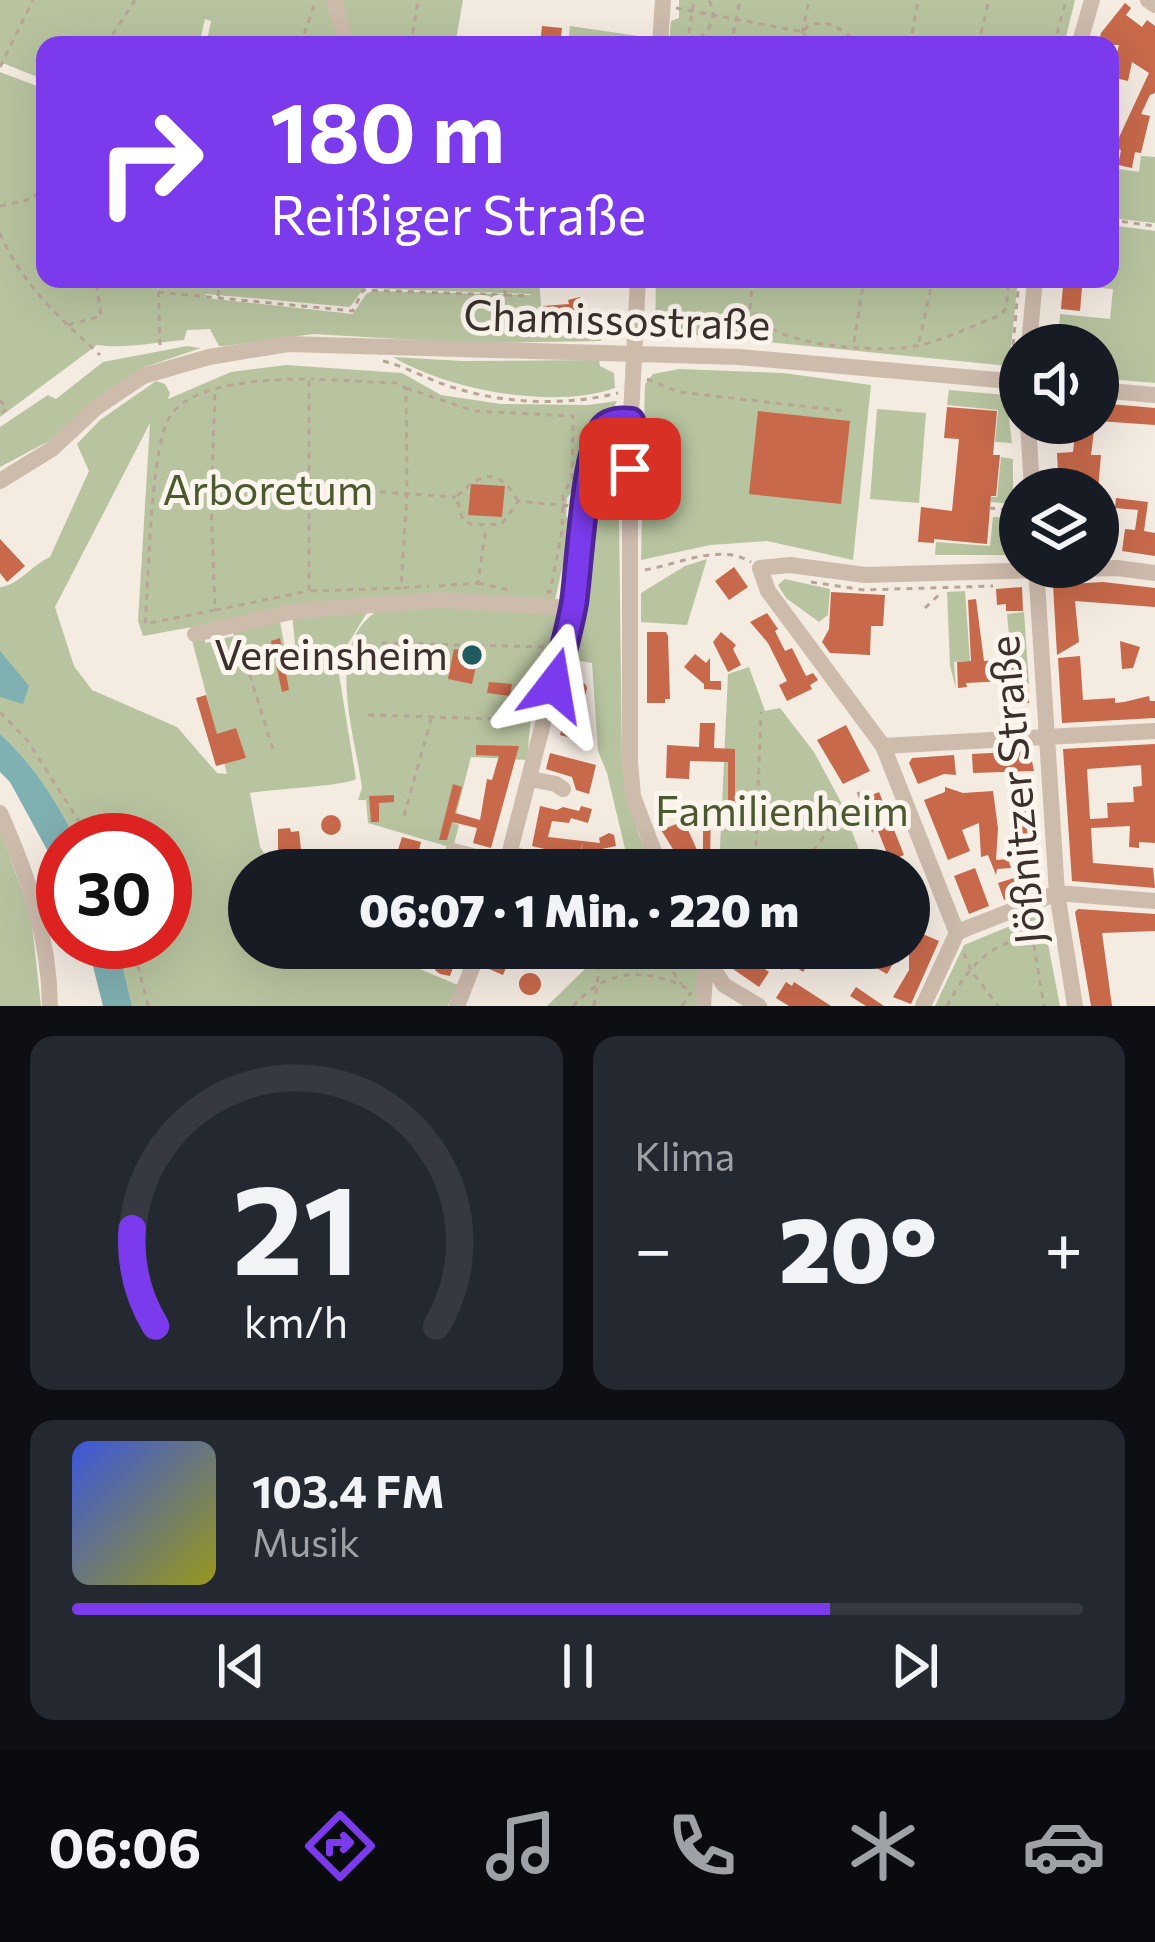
<!DOCTYPE html>
<html lang="de">
<head>
<meta charset="utf-8">
<style>
  body { margin:0; font-family:Commissioner,sans-serif; background:#242831; color:#f1f3f6; height:100vh; display:flex; flex-direction:column; font-size:45px; white-space:nowrap }
  * { box-sizing:border-box; margin:0 }
  p { font-size:39px; color:#9ea1a6 }
  .icon { flex:none; width:66px; height:66px; fill:none; stroke:currentColor; stroke-width:2; stroke-linecap:round; stroke-linejoin:round }
  .map { position:relative; height:1006px; overflow:hidden }
  .drawer { display:flex; flex-direction:column; gap:30px; padding:30px; background:#0d0f14; flex:1 }
  .drawer>* { flex:none }
  .hud { position:absolute; left:36px; top:36px; width:1083px; height:252px; border-radius:24px; box-shadow:0 12px 48px #0002; background:#7c3aed; color:#fff; overflow:hidden }
  .tools { position:absolute; left:999px; top:324px; display:grid; gap:24px }
  .tools a { display:grid; place-items:center; width:120px; height:120px; border-radius:50%; background:#171b24; box-shadow:0 12px 48px #0002; font-size:60px }
  .speed { position:absolute; left:36px; top:813px; display:flex; gap:24px; font-size:60px; font-weight:700; text-align:center }
  .speed>* { display:grid; place-content:center; width:156px; height:156px; border-radius:50%; background:#171b24; box-shadow:0 12px 48px #0002; line-height:1 }
  .speed .limit { border:18px solid #d22; background:#fff; color:#111 }
  .pin { position:absolute; display:grid; place-items:center; width:102px; height:102px; color:#fff; margin:-51px; border-radius:24px; box-shadow:0 6px 18px #0006 }
  .me { position:absolute; width:132px; margin:-66px; rotate:14deg; stroke-linejoin:round; filter:drop-shadow(0 0 9px #0008) }
  .turn { display:flex; align-items:center; gap:42px; height:252px; padding:0 36px; font-size:54px }
  .turn .icon { width:156px; height:156px; stroke-width:2.5 }
  .turn b { display:block; font-size:84px; line-height:102px }
  .big { font-size:90px; font-weight:800; line-height:1.1 }
  .drawer .widget { flex:1; display:flex; flex-direction:column; justify-content:center; gap:18px; min-width:0; padding:0 42px; border-radius:24px; background:#242831 }
  .drawer .dial { align-items:center; gap:0 }
  .dial svg { height:312px; overflow:visible; fill:none; stroke:#363941; stroke-width:7; stroke-linecap:round; text-anchor:middle }
  .dial text { fill:#f1f3f6; stroke:none }
  .song { display:flex; align-items:center; gap:36px }
  .cover { width:144px; height:144px; border-radius:18px; background:linear-gradient(135deg,hsl(230 70% 55%),hsl(60 70% 35%)) }
  .played { height:12px; border-radius:6px; background:linear-gradient(90deg,#7c3aed 75%,#363941 75%) }
  .keys { display:flex; justify-content:space-around; direction:ltr }
  .heat { display:flex; justify-content:space-between; align-items:center; font-size:66px; direction:ltr }
  .drawer .tiles { flex:1; display:grid; gap:30px; grid-template-columns:1fr 1fr }
  .widget:last-child { grid-column:span 2 }
  .trip { position:absolute; left:228px; top:849px; width:702px; height:120px; border-radius:60px; background:#171b24; box-shadow:0 12px 48px #0002; font-weight:800; line-height:120px; text-align:center }
  .dock { display:flex; height:192px; justify-content:space-around; align-items:center; background:#090b0e; color:#9ea1a6 }
  .dock .icon { width:84px; height:84px }
  .dock .active { color:#7c3aed }
  .dock b { font-size:54px; color:#f1f3f6 }
  .map>svg:first-child { display:block }
</style>
</head>
<body>
<div class="map">
<svg width="1155" height="1006" viewBox="0 0 1155 1006">
  <rect width="100%" height="100%" fill="#f4ebe1"/>
  <!-- green -->
  <path fill="#b8c4a0" fill-rule="evenodd" d="M0 0H329L344 45H206L211 21 205 19 199 45H45V80L0 62Z
    M339 0H463L455 45H351Z
    M679 0H1075L1064 45H669L671 21 679 18Z
    M570 26 652 38 651 45H568Z
    M0 72 45 89V279H157L158 291 160 279H539L543 331 601 336V341L468 343 313 334 225 346H219L210 329 187 330 184 340C155 342 126 349 97 345L0 417ZM364 288 530 294 531 295 373 291 366 294 353 314 205 298 206 294 350 307Z
    M1141 156 1155 157V223L1110 218 1119 169 1139 172Z
    M1110 225 1155 231V383L1098 378V345H1042L1044 327 1059 328 1060 314 1110 319 1113 289 1047 284 1048 279H1110Z
    M656 279H1018L1009 366 655 331Z
    M187 346 201 348 145 367 51 440 0 467V427L48 395 56 399 103 362Z
    M393 357 462 361 599 360 600 366 614 373 615 388C552 410 449 390 393 357Z
    M286 365 402 373 441 395 501 404 588 405 617 401 582 478 567 498 566 515 572 526 555 600 311 605 143 636 138 621 150 423 55 607 74 666 92 690 177 727 217 773 227 774 192 640 203 637 206 643 234 636 233 628 279 617 286 654 296 653 292 615 368 611 337 662 356 779C346 786 271 789 250 793L260 847 275 870H249V948H369L458 985 448 1006H132L117 942H165V840H76C55 799 34 765 0 734V587C19 585 32 565 50 557L89 471 77 444 100 420 156 381 165 384 170 393 168 399 231 372Z
    M679 369 783 373 871 385 853 560 767 541 710 545 641 560 645 384 653 374Z
    M949 390 1006 395 1012 443 995 442 998 410 947 405Z
    M877 409 926 413 919 503 870 499Z
    M610 431 618 433 622 764 638 833 654 870H623L627 857 607 773 598 751 592 663 569 659 575 620 586 594 593 493 609 455 602 452Z
    M1001 457 1013 459V504L991 502V497H997Z
    M993 517 1015 518 1016 552 1013 555H935L936 542 990 546Z
    M707 559 687 625 641 622V593L685 566Z
    M785 579 830 589 828 615 819 622 786 598 778 585Z
    M965 591 970 661 954 662 956 689 950 666 947 592Z
    M386 606 560 610 531 717 527 760 471 757 454 823 459 825 453 848 368 823 366 800H358L362 788C355 732 320 637 386 606Z
    M1024 612 1029 684H1019L1017 660 1011 658 1007 614Z
    M749 667 765 711 780 708 814 752 842 804 840 810 845 814 867 870H719L728 674Z
    M0 830 31 916 41 1006H0Z
    M1042 913 1060 1006H935L964 945Z
    M596 948H690L701 973 696 1006H547L590 964Z"/>
  <!-- water -->
  <path fill="#7fb0b2" d="M0 651 29 686 23 704 0 697Z
    M0 734C34 765 55 799 76 840H63V879L10 782 0 772Z
    M87 942H117L132 1006H103Z"/>
  <!-- building -->
  <path fill="#c8694b" fill-rule="evenodd" d="M1125 3 1131 8 1126 15 1142 27 1147 20 1155 26V93L1150 95 1141 114 1150 116 1141 153 1135 152 1132 168 1118 165 1121 150 1114 148 1149 73 1132 62 1128 81 1111 77 1119 45H1098L1101 33Z
    M542 26 562 28 560 45H540Z
    M1063 286 1082 288 1080 311 1061 309Z
    M580 297 585 315 573 318 570 310 554 316V329H543V306L569 304 568 300Z
    M1098 403 1155 408V425L1098 421Z
    M947 407 997 411 993 455H1000L996 496H991L987 544 934 539V543L918 542 921 507 952 511 959 439 944 438Z
    M758 411 850 421 841 504 749 494Z
    M1076 423H1095L1091 455H1101L1098 489 1059 488 1057 453 1073 452Z
    M471 484 505 486 502 517 468 515Z
    M1116 498 1148 502 1144 531 1155 533V556L1122 551 1125 529 1135 530 1138 510 1115 508Z
    M0 539 25 566 7 582 0 573Z
    M734 567 748 587 729 600 715 581Z
    M1103 582 1155 588V607L1075 601 1079 642 1057 655 1053 585Z
    M1022 587 1023 611H1006V604L997 605 996 589Z
    M831 592 885 595 883 626H871L870 655 830 653 822 642 829 629Z
    M976 599 984 661 1017 659 1019 686 1028 685 1029 703 1011 704 1006 681 966 683 967 687 958 688 957 662 971 661 968 600Z
    M767 613 778 629 775 631 785 651 792 648 806 676 813 673 818 680 810 685 812 689 787 701 779 685 787 681 768 643 750 622Z
    M647 632H666L668 636 670 699H665V703H647Z
    M721 632 736 645 733 649 741 665 728 672 713 642Z
    M280 638 289 690 282 692 271 641Z
    M1120 641 1140 647 1133 668 1122 669Z
    M467 647 480 649 472 684 448 679 454 649 466 651Z
    M695 654 706 663 710 658V681H721V690L704 689V684L684 667Z
    M1080 656 1083 700 1115 698V703L1124 702 1149 696 1150 701H1155V718L1062 723 1058 658Z
    M576 681 585 684 587 688 579 721 592 742 584 746 582 741 560 735 570 703 564 701 566 689 570 690Z
    M489 682 512 684 510 696 487 693Z
    M206 695 217 734 236 728 246 758 216 766 196 698Z
    M700 723H715L714 748 735 749V801H728V762L690 761 689 779 666 778 667 745 699 747Z
    M846 725 870 771 843 784 817 740Z
    M1155 744V843L1139 842V848L1129 847 1130 826 1091 828 1093 863 1153 868 1155 888 1072 881 1063 749ZM1141 765 1142 786 1133 787 1134 802 1107 803 1108 818 1090 819 1087 769Z
    M476 745 519 746 491 848 473 843 477 828 452 822 447 840H439L453 784 462 787 455 813 480 820 487 779 492 780 499 756 476 755Z
    M1030 751 1034 771 973 773 972 754Z
    M550 753 596 765 589 794 576 790 572 777 546 769Z
    M954 755 956 775 944 774 918 784 909 763 912 758Z
    M945 787 963 793 993 791 998 828 996 860 1008 859 1011 868 997 869 996 875 988 855 981 857 979 823 962 830 970 851 948 860 924 800 945 792Z
    M879 792 904 855 890 861 865 798Z
    M1035 792 1038 847 1017 849 1018 822 1014 821 1012 798H1017V793Z
    M394 795V802L379 803V822H371L369 796Z
    M703 803H711L710 864 703 863Z
    M540 806 557 810 563 807 579 811 581 806 592 809 588 823 571 818 569 823 552 821 548 837 600 843 599 838 609 833 614 835 616 846 588 852 581 850 583 842 578 857 532 846Z
    M321 825a10 10 0 1 1 20 0a10 10 0 1 1-20 0Z
    M684 821 702 861 691 860 695 870H686L661 830Z
    M290 828 291 832 299 831 301 850 278 852V829Z
    M402 837 421 842 414 870H392Z
    M975 868 989 906 969 914 954 876Z
    M909 869 922 901 920 907 909 911Z
    M1040 870 1041 886 1004 900 998 883Z
    M1078 909 1155 914V931L1102 933 1112 1006H1091L1075 912Z
    M909 928 939 941 911 1004 893 997 909 970Z
    M427 948H460L450 976 440 974 435 970 437 964 423 958Z
    M740 948 752 953 748 958 769 972 759 987 733 969 731 960Z
    M785 948H811L807 953 813 957 803 972 788 961 782 970 774 964Z
    M871 948 894 962 887 974 864 961Z
    M503 953 512 954 503 975 489 969 491 964 488 963 491 954Z
    M519 984a11 11 0 1 1 22 0a11 11 0 1 1-22 0Z
    M786 982 792 986 794 982 831 1006H789L776 998Z
    M856 987 884 1006H866L850 996Z"/>
  <g fill="none" stroke-linecap="round" stroke-linejoin="round">
    <!-- path -->
    <path stroke="#b9a596" stroke-width="3" stroke-dasharray="6 6" stroke-linecap="butt" d="M676 8 804 32 808 25C829 19 841 28 856 43L846 45
      M804 33 807 45
      M106 45 135 0
      M300 45 316 0
      M411 45 418 0
      M687 45 694 0
      M690 45C708 32 719 22 709 0
      M731 45 740 0
      M800 45 809 0
      M910 45 918 0
      M978 45 989 0
      M1054 45 1066 0
      M0 67 33 0
      M0 206 32 199 45 185
      M1110 220 1155 226
      M0 233C22 285 60 318 100 355
      M158 279 160 345
      M753 279 750 309C766 345 864 351 901 348 934 346 970 326 1001 315L1006 308 1009 279
      M158 292 353 311 363 290 505 295V279
      M506 295 529 296
      M218 296 220 279
      M68 325 101 316 96 279
      M854 342 864 279
      M919 342 933 279
      M383 361C408 367 430 381 455 388 506 404 566 406 618 393
      M1011 369 1019 279
      M647 379 679 392 845 411
      M406 388 474 411 573 416 572 478 563 495 562 531 550 592H542
      M1009 393 1015 418
      M0 400 7 409 0 414
      M518 501C498 467 483 471 456 497L463 520 473 525 502 524 518 501 570 506
      M213 504 336 489 456 497
      M989 508 1020 511
      M645 570C680 564 719 543 751 562
      M811 582 864 590 993 586
      M478 583 509 590
      M439 586 478 583 486 527
      M403 588 429 586
      M311 591 401 588 407 494 406 388 396 383 311 379
      M925 608 942 592
      M215 610 145 624C149 580 150 451 169 418 190 381 273 379 309 379V591L215 610 211 504 215 391
      M239 640 274 753
      M382 643 549 647
      M0 712 27 740 91 840
      M368 715 530 720
      M858 792 873 831 877 829
      M404 816 431 719
      M630 870 639 857
      M755 870 761 712
      M799 870 842 812
      M1028 939 1037 916
      M132 942 148 1006
      M647 948 668 964 681 984
      M964 953 971 970 998 1006
      M573 1006C608 968 644 967 689 989
      M594 1006 602 948
      M682 1006 691 992
      M947 1006C964 973 992 936 1033 940L1044 1006"/>
    <!-- minor -->
    <path stroke="#cdbbac" stroke-width="16" d="M334 0 347 45
      M1148 0 1155 5
      M660 45 663 0
      M1079 45 1092 0
      M638 279 630 435V762L633 796 661 870
      M1029 345 1035 279
      M1098 390 1155 395
      M1028 423 1032 489
      M0 481 52 449 97 407 143 376 209 357 288 344 739 357 1020 382
      M1036 567 1057 893 1075 1006
      M195 634 295 611 438 600 573 608
      M883 746 1155 731
      M530 779 556 784 563 789
      M0 813C28 876 49 936 50 1006
      M453 851 506 865
      M511 854 573 870
      M505 870 573 608 584 507 598 440 607 424 631 420
      M957 933 883 746 768 591 760 568 790 565 865 575 1117 568 1155 573
      M539 948 546 956
      M699 948 724 985 759 1006
      M457 1006 480 948
      M703 1006 706 962
      M923 1006 957 933 965 929 1057 893 1155 901"/>
  </g>
  <g fill="none" stroke-linecap="round" stroke-linejoin="round">
    <!-- route casing -->
    <g stroke="#51269a" stroke-width="30">
      <path id="route" d="M554 685C561 658 569 631 574 603 579 569 585 448 604 427 611 420 621 420 631 421L630 469"/>
    </g>
    <!-- route -->
    <use href="#route" stroke="#7c3aed" stroke-width="21"/>
  </g>
  <!-- markers -->
  <circle fill="#1f5a5e" stroke="#fbf5ee" stroke-width="4.5" cx="472" cy="655" r="12"/>
  <g text-anchor="middle" stroke-width="10" stroke-linejoin="round" paint-order="stroke">
    <!-- street labels -->
    <g font-size="42" fill="#3b302b" stroke="#fbf5ee">
      <text transform="translate(617 320) rotate(2)" y="15">Chamissostraße</text>
      <text transform="translate(1017 790) rotate(-95)" y="15">Jößnitzer Straße</text>
    </g>
    <!-- park labels -->
    <g font-size="42" fill="#4a5a2e" stroke="#fbf5ee">
      <text x="268" y="505">Arboretum</text>
      <text x="782" y="826">Familienheim</text>
    </g>
    <!-- poi labels -->
    <g font-size="42" fill="#3b302b" stroke="#fbf5ee" text-anchor="end">
      <text x="448" y="670">Vereinsheim</text>
    </g>
  </g>
</svg>
<div class="tools">
<a><svg class="icon" aria-label="sound" viewBox="0 0 24 24"><path d="M4 9h4l5-4v14l-5-4H4zM17 9q2 3 0 6"/></svg></a>
<a><svg class="icon" aria-label="layers" viewBox="0 0 24 24"><path d="M12 4l9 5-9 5-9-5zM3 14l9 5 9-5"/></svg></a>
</div>
<div class="speed"><div class="limit">30</div></div>
<div class="pin" style="left:630px;top:469px;background:#d93025"><svg class="icon" aria-label="arrive" viewBox="0 0 24 24"><path d="M6 21V4h12l-3 4 3 4H6"/></svg></div>
<svg class="me" style="left:554px;top:685px" viewBox="-20 -20 40 40"><path d="M0-17L14 15 0 8-14 15z" fill="#7c3aed" stroke="#fff" stroke-width="4"/></svg>
<div class="trip">06:07 · 1 Min. · 220 m</div>
<div class="hud">
<div class="turn"><svg class="icon" aria-label="right" viewBox="0 0 24 24"><path d="M7 20v-9h11M14 6l5 5-5 5"/></svg><div><b>180 m</b>Reißiger Straße</div></div>
</div>
</div>
<section class="drawer">
<div class="tiles">
<div class="widget dial"><svg viewBox="0 0 100 80">
<path d="M14 69A42 42 0 1 1 86 69"/>
<path d="M14 69A42 42 0 0 1 8 44" stroke="#7c3aed"/>
<text x="50" y="56" font-size="32" font-weight="700">21</text>
<text x="50" y="72" font-size="11">km/h</text>
</svg></div>
<div class="widget"><p>Klima</p>
<div class="heat"><a>−</a><b class="big">20°</b><a>+</a></div>
</div>
<div class="widget">
<div class="song"><i class="cover"></i><div><b>103.4 FM</b><p>Musik</p></div></div>
<div class="played"></div>
<div class="keys"><svg class="icon" aria-label="previous" viewBox="0 0 24 24"><path d="M18 5L8 12l10 7zM5 5v14"/></svg><svg class="icon" aria-label="pause" viewBox="0 0 24 24"><path d="M8 5v14M16 5v14"/></svg><svg class="icon" aria-label="next" viewBox="0 0 24 24"><path d="M6 5l10 7-10 7zM19 5v14"/></svg></div>
</div>
</div>
</section>
<nav class="dock">
<b>06:06</b>
<svg class="icon active" aria-label="directions" viewBox="0 0 24 24"><path d="M12 3l9 9-9 9-9-9zM9 14v-3h6M13 9l2 2-2 2"/></svg>
<svg class="icon" aria-label="music" viewBox="0 0 24 24"><path d="M9 18V5l10-2v13"/><circle cx="6" cy="18" r="3"/><circle cx="16" cy="16" r="3"/></svg>
<svg class="icon" aria-label="phone" viewBox="0 0 24 24"><path d="M5 4h4l2 5-3 2q2 4 5 5l2-3 5 2v4C11 20 4 13 5 4z"/></svg>
<svg class="icon" aria-label="climate" viewBox="0 0 24 24"><path d="M12 3v18M4 7l16 10M4 17L20 7"/></svg>
<svg class="icon" aria-label="car" viewBox="0 0 24 24"><path d="M5 17H2v-5l4-1 3-4h7l3 4 3 1v5h-3M9 17h6M6 11h13"/><circle cx="7" cy="17" r="2"/><circle cx="17" cy="17" r="2"/></svg>
</nav>
</body>
</html>
